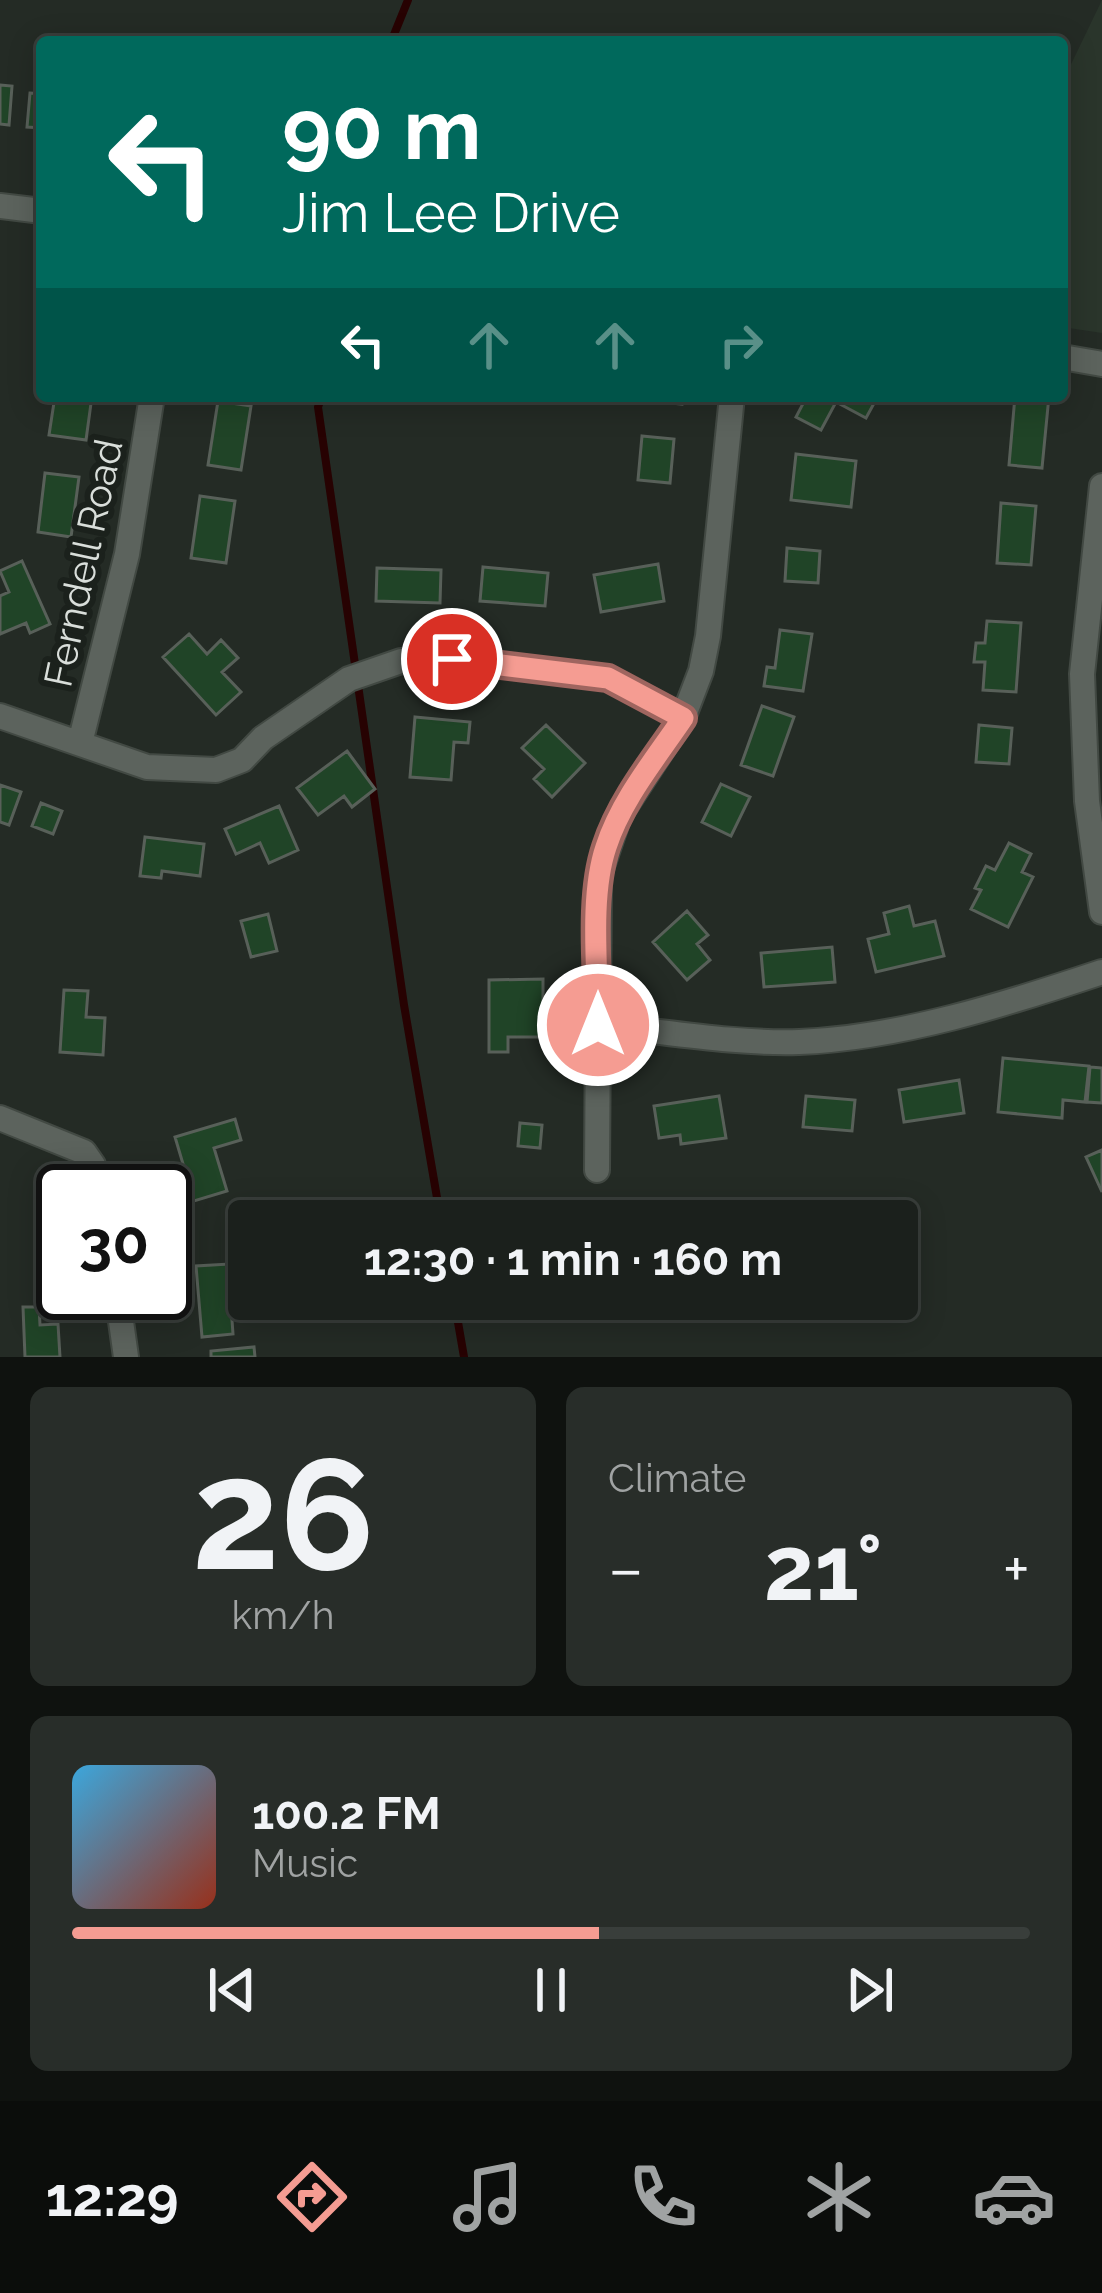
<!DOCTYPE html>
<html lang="en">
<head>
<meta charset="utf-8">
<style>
  body { margin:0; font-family:Raleway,sans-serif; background:#282d29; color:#f1f3f6; height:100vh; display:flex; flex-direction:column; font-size:45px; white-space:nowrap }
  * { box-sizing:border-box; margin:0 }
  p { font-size:39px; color:#a0a3a3 }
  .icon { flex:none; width:66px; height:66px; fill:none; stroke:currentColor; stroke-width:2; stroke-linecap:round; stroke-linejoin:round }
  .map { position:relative; height:1357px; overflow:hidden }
  .side { display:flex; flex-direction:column; gap:30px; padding:30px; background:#0f120f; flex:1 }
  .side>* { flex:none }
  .guide { position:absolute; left:36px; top:36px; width:1032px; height:366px; border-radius:12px; box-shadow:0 6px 30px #0003,0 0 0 3px #393e3b; background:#00695c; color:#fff; overflow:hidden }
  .speed { position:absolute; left:36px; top:1164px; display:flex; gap:24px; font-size:60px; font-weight:700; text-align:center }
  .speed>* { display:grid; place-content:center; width:156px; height:156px; border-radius:50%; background:#1b201c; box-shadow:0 6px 30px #0003,0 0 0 3px #393e3b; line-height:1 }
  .speed .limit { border:6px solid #111; border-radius:18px; background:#fff; color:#111 }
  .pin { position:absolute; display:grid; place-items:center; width:102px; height:102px; color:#fff; margin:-51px; border:6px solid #fff; border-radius:50%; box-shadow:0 3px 12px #0007 }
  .me { position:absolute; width:132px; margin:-66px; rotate:0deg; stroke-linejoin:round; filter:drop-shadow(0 0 9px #0008) }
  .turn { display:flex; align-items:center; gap:42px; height:252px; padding:0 48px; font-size:54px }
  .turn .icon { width:156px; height:156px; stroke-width:2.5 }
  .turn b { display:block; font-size:84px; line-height:102px }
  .lanes { display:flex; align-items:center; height:114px; padding:0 48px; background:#0003; justify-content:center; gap:60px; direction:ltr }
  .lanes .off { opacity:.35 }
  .big { font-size:90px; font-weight:700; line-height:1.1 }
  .side .widget { flex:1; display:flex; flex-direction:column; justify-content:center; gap:18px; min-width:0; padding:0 42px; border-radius:18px; background:#282d29 }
  .side .dial { align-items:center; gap:0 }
  .dial b { font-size:156px; line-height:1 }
  .song { display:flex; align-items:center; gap:36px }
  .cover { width:144px; height:144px; border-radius:18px; background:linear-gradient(135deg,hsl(200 70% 55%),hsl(10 70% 35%)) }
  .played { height:12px; border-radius:6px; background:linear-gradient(90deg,#f59c92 55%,#393e3b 55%) }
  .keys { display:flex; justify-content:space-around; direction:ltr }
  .heat { display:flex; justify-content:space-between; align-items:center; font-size:66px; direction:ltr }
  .side .tiles { flex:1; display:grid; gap:30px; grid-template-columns:1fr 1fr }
  .widget:last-child { grid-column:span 2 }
  .trip { position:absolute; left:228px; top:1200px; width:690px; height:120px; border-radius:12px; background:#1b201c; box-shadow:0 6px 30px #0003,0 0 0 3px #393e3b; font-weight:700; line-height:120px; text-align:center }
  .tab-bar { display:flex; height:192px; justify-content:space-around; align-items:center; background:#0b0d0b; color:#a0a3a3 }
  .tab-bar .icon { width:84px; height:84px }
  .tab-bar .selected { color:#f59c92 }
  .tab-bar b { font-size:54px; color:#f1f3f6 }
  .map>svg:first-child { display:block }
</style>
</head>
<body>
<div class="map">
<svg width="1102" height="1357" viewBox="0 0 1102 1357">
  <rect width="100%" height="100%" fill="#242b25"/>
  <!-- built -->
  <path fill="#2a352b" d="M1102 0V333L1062 327V83Z"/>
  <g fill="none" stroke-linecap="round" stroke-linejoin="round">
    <!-- stream -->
    <path stroke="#270202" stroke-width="8" d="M391 42 408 0
      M322 396 318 407 404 1005 441 1221
      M454 1299 464 1357"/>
  </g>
  <!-- building -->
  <path fill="#204427" stroke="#586059" stroke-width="3" d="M0 85 12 86 9 125 0 124Z
    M30 93 42 94V128L27 127Z
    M55 396H92L86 440 49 435Z
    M639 396H683L682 404 639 400Z
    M807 396H878L866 418 836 402 821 430 796 417Z
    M1015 396H1049L1042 468 1009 465Z
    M218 401 251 406 241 470 208 465Z
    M642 436 674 439 670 483 638 480Z
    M796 454 856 461 851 507 791 500Z
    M45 473 79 477 71 537 38 532Z
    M200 496 235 501 226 563 191 558Z
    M1001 503 1036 506 1031 565 997 563Z
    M787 548 820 551 818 583 785 581Z
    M22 561 50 624 30 633 26 623 0 634V596L9 592 0 571Z
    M658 564 664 601 601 612 594 575Z
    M483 567 548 573 545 606 480 601Z
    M377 568 441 570 440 603 376 601Z
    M987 621 1021 623 1016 692 983 690 985 662H974L976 643H985Z
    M780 630 812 634 803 691 764 686 767 667 775 668Z
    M189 634 207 654 221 640 238 658 222 672 241 692 216 715 163 657Z
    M762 706 794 717 773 776 741 765Z
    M415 717 470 722 468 743 454 742 451 780 410 777Z
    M546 725 585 763 552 797 534 779 544 769 522 748Z
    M979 725 1012 728 1009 764 976 762Z
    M347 751 375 789 352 807 344 796 318 815 297 788Z
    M721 784 750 797 731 836 702 822Z
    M0 785 21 792 9 825 0 822Z
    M41 803 62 811 53 834 32 826Z
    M279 806 298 850 269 863 260 843 236 854 225 829Z
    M145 837 204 844 200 876 162 871 161 878 140 876Z
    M1009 843 1031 854 1022 872 1033 877 1008 927 971 909 981 890 975 888 986 866 995 870Z
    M909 906 914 926 935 921 944 956 876 972 868 939 889 934 884 913Z
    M687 911 708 935 697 944 710 960 687 980 653 942Z
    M268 914 277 951 251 957 241 921Z
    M832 947 835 982 764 987 761 953Z
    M543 979V1037H508V1052H489V980Z
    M64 990 88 991 86 1017 105 1018 103 1055 60 1052Z
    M1003 1058 1089 1066 1085 1102 1063 1100 1062 1118 998 1112Z
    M1090 1067 1102 1068V1103L1087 1102Z
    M959 1080 964 1113 904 1122 899 1090Z
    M719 1096 726 1138 681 1144 680 1135 659 1138 654 1106Z
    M806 1096 855 1100 852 1131 803 1127Z
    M235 1119 241 1140 214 1148 227 1191 194 1201 175 1137Z
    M520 1123 542 1125 540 1148 518 1146Z
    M1102 1150V1192L1086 1157Z
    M229 1264V1267L249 1266V1299H264V1303L231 1306 233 1334 202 1337 196 1266Z
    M23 1307H39L40 1325 58 1324 60 1357H25Z
    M254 1347 255 1357H211V1351Z"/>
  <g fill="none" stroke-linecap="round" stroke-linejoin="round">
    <!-- street casing -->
    <g stroke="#424943" stroke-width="28">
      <path id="street" d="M0 206 42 211
        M1062 357 1102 364
        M1102 486 1082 674 1087 801 1102 912
        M0 716 147 767 216 770 242 760 263 738 349 679 401 661 451 659 608 678 683 718
        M80 743 127 554 152 396
        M598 1025C663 1031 733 1044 799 1042 901 1038 1006 1004 1102 972
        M0 1118 84 1152 93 1165 101 1191
        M597 1170 599 875 619 816 683 718 701 671 708 636 732 396
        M117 1293 126 1357"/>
    </g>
    <!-- street -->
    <use href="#street" stroke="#5c635d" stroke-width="24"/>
  </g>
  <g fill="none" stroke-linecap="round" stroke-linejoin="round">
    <!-- route casing -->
    <g stroke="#9f655f" stroke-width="30">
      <path id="route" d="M452 659 608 678 683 718C656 758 621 800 606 847 589 897 598 971 598 1025"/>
    </g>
    <!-- route -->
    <use href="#route" stroke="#f59c92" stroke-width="21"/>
  </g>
  <g text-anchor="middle" stroke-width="12" stroke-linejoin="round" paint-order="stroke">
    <!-- street labels -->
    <g font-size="39" fill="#d9deda" stroke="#1b211c">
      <text transform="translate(83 563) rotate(-78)" y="14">Ferndell Road</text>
    </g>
  </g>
</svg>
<div class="speed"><div class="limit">30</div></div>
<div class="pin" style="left:452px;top:659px;background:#d93025"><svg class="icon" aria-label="arrive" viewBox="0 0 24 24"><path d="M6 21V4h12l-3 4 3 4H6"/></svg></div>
<svg class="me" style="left:598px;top:1025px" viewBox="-20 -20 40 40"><circle r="17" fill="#f59c92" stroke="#fff" stroke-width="3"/><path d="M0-11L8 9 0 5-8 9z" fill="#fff"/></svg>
<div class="trip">12:30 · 1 min · 160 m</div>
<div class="guide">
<div class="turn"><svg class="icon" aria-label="left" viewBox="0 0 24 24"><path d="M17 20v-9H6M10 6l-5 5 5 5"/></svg><div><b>90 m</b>Jim Lee Drive</div></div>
<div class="lanes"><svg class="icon" aria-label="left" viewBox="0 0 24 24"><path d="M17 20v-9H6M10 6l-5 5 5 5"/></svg><svg class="icon off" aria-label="ahead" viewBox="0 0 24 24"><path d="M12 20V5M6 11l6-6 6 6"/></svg><svg class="icon off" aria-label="ahead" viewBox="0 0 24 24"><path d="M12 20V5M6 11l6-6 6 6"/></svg><svg class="icon off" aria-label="right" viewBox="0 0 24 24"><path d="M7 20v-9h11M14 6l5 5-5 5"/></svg></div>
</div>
</div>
<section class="side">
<div class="tiles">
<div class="widget dial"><b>26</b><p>km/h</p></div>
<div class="widget"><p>Climate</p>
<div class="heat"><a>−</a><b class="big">21°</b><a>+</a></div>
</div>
<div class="widget">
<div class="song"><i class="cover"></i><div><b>100.2 FM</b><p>Music</p></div></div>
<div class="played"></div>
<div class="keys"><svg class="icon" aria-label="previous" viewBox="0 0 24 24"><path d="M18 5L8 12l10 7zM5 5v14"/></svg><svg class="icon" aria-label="pause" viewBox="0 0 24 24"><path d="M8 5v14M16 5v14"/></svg><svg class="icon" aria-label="next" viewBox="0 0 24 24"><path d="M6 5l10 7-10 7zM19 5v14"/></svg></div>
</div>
</div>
</section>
<nav class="tab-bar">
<b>12:29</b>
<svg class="icon selected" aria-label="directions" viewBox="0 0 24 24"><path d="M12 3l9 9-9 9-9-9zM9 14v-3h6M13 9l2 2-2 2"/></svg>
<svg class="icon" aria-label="music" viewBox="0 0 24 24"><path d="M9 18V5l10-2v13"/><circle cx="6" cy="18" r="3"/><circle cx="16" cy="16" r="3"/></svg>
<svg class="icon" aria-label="phone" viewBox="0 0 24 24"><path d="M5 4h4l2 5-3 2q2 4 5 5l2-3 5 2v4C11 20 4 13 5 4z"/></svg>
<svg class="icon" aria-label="climate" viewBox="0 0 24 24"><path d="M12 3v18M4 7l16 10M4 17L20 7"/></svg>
<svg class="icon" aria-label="car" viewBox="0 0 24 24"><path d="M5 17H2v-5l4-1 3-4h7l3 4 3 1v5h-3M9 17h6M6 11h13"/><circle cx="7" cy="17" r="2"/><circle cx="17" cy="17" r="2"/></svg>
</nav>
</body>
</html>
